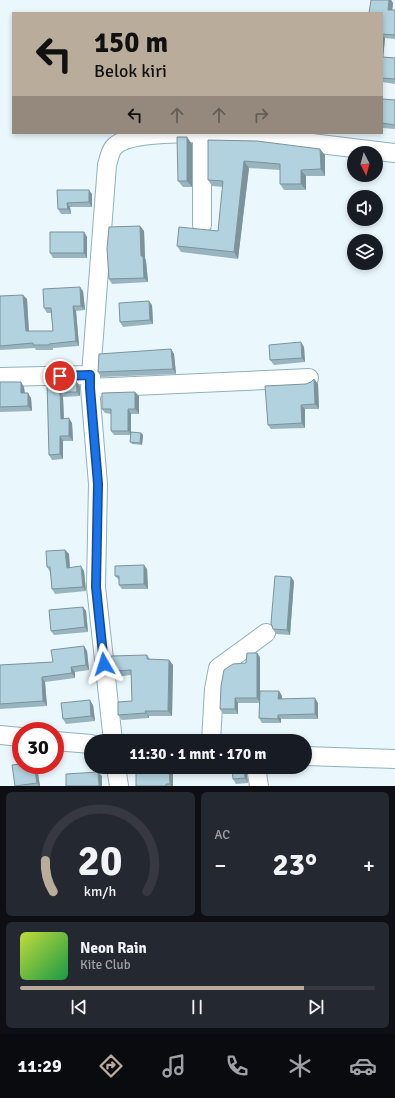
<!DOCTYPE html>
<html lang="id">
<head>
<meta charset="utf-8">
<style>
  body { margin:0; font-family:Signika,sans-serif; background:#242831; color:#f1f3f6; height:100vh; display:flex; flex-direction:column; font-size:15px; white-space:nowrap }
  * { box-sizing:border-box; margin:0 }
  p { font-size:13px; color:#9ea1a6 }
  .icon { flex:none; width:22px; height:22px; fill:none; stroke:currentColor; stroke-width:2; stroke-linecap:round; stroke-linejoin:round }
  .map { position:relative; height:786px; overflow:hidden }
  .side { display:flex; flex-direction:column; gap:6px; padding:6px; background:#0d0f14; flex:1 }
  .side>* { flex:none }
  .top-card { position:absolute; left:12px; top:12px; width:371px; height:122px; border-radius:0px; box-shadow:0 2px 6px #0003; background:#baac9b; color:#111; overflow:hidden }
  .needle { width:26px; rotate:174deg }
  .controls { position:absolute; left:347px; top:146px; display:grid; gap:8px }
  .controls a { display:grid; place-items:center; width:36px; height:36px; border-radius:50%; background:#171b24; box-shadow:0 2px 6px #0003; font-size:20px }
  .speed { position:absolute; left:12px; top:722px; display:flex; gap:8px; font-size:20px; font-weight:700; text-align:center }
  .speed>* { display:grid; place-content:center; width:52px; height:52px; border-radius:50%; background:#171b24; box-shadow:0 2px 6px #0003; line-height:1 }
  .speed .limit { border:6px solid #d22; background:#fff; color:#111 }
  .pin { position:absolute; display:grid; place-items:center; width:34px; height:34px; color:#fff; margin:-17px; border:2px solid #fff; border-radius:50%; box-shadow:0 1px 4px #0007 }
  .me { position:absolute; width:44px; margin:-22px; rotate:354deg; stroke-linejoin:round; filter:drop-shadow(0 0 3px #0008) }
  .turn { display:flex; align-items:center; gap:14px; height:84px; padding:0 16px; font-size:18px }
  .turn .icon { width:52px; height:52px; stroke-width:2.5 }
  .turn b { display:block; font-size:28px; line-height:34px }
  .lanes { display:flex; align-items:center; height:38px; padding:0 16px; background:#0003; justify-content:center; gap:20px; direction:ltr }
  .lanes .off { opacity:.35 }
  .big { font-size:30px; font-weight:700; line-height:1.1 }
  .side .widget { flex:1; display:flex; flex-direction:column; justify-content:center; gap:6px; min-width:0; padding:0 14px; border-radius:6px; background:#242831 }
  .side .dial { align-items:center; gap:0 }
  .dial svg { height:104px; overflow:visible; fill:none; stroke:#363941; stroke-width:7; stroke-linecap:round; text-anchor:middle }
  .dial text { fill:#f1f3f6; stroke:none }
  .song { display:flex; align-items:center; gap:12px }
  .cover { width:48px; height:48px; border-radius:6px; background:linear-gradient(135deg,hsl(70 70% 55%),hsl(140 70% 35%)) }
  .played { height:4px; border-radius:2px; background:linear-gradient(90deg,#baac9b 80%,#363941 80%) }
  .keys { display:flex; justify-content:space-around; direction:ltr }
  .heat { display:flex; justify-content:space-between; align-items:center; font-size:22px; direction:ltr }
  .side .tiles { flex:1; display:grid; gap:6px; grid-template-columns:1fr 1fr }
  .widget:last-child { grid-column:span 2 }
  .trip { position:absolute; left:84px; top:734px; width:228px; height:40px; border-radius:20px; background:#171b24; box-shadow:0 2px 6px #0003; font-weight:700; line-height:40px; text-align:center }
  .dock { display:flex; height:64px; justify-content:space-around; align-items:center; background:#090b0e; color:#9ea1a6 }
  .dock .icon { width:28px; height:28px }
  .dock .current { color:#baac9b }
  .dock b { font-size:18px; color:#f1f3f6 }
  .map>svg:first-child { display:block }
</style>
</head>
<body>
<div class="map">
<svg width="395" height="786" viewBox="0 0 395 786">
  <rect width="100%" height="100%" fill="#eaf7fc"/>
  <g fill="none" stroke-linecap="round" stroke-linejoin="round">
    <!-- minor casing -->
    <g stroke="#90b1bc" stroke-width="20">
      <path id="minor" d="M202 133 262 137 395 153
        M202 133V225
        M0 377 90 375
        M90 388 309 378
        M0 735 21 737
        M55 741 91 744
        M113 741 96 587 98 484 90 388 107 165C109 159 110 150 115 146 128 133 182 133 201 133
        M211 741 214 689 218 668 266 633
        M305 756 395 759
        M116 767 119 786
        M256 767 259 786"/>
    </g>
    <!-- minor -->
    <use href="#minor" stroke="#fff" stroke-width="18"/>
  </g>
  <!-- wall -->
  <path fill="#98b5bf" d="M371 0H391L393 3 392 10H395V39L385 38 383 57 395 58V84L382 82V13Z
    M382 99 395 100V129L382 128Z
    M208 140 325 155V176H306V190H284L280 184V170L249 168 238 259 181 252 177 246 218 231 223 187 212 186 208 180Z
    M192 144V187H183L178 181Z
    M57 190 92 194V207H70L71 214H61L58 209Z
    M140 226 144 231 145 258 146 261 148 282 112 284 109 279Z
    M84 232 87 237V258H53L50 253Z
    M83 291 85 310 76 311 79 346 53 348V350H36L35 348 0 350V296L27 299 29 331H53L51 313H47L44 308Z
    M152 305 153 324 123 327 120 322Z
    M304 347 305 362 274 365 270 360Z
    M171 349 174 354 176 374 101 377 98 372Z
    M314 379 318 384 319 409H305V428L271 429 268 425 306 384 311 382Z
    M0 382 24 387 25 393 31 398 32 411 0 412Z
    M47 382 80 386V396L63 397 64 418 72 423 73 441H63V459L52 460 49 455Z
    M139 396V414H131V434L141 433 143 435 142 445 132 444 130 442 131 435H114L111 431V414L105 413 102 409Z
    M65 550 69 554 70 567 84 571 86 591 55 594 52 589 50 572 47 567Z
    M147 569 148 589H122L119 585V580L115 576Z
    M294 581 290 635 276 634 273 629Z
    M83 607 86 611 88 632 54 635 51 631Z
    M84 646 87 651 89 670 75 672V678L45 682 47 706 0 709V665L53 662Z
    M147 655 150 659 169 660 173 665 172 716H149V718L122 720 118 715 132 701 131 675 116 677 113 671Z
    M260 657V691H279L282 696V699L318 703V719H281V723H262L259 718V703H238V714H223L220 709 246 663Z
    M93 705 95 721 66 724 63 719Z
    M37 767 40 786H15Z
    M136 767H173V786H136Z
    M232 767H246L248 783 236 784 233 779Z"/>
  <!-- shaded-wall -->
  <path fill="#7c939b" d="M389 0H391L393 3 392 14 388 10Z
    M382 35 385 38 383 61 382 60Z
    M187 137 192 144V187L187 181Z
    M320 149 325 155V176L321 169Z
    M244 161 249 168 238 259 234 252Z
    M301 170 306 176V190L301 184Z
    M89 190 92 194V207L89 202Z
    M67 203 70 207 71 214 68 209Z
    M140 226 144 231 145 258 146 261 148 282 144 278 141 256Z
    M84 232 87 237V258L84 253Z
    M80 287 83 291 85 310 81 306Z
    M23 295 27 299 29 336 26 331Z
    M149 301 152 305 153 324 150 320Z
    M73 306 76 311 79 346 76 341Z
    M301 342 304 347 305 362 302 358Z
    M171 349 174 354 176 374 173 369Z
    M314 379 318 384 319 409 315 404Z
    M76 381 80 386V396L77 392Z
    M21 382 24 387 25 398 21 393Z
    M60 392 63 397 64 423 61 419Z
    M135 392 139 396V414L135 409Z
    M28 393 31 398 32 411 28 406Z
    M301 405 305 409V428L302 423Z
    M128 409 131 414V435L128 431Z
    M69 418 72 423 73 441 69 436Z
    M141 433 143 435 142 445 140 443Z
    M60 436 63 441V459L60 454Z
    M65 550 69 554 70 572 67 568Z
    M144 565 147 569 148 589 144 584Z
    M81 566 84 571 86 591 83 587Z
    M291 577 294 581 290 635 287 630Z
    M83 607 86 611 88 632 85 627Z
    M84 646 87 651 89 670 86 665Z
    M257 653 260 657V703L257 698Z
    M169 660 173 665 172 716 168 711Z
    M71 667 75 672V678L72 673Z
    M42 677 45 682 47 706 43 701Z
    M279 691 282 696V703L278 699Z
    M235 698 238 703V714L235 709Z
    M315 698 318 703V719L315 714Z
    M90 700 93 705 95 721 91 716Z
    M145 711 149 716V718L146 713Z
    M278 715 281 719V723L278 719Z
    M34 765H36L37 767 40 786H39L37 783Z
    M169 767H173V786H171L170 784Z
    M244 767H246L248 783 245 778Z
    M98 772 102 776V786H99Z"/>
  <!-- building -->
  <path fill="#b1d2de" stroke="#7c939b" d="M371 0H389L388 10H395V35L382 34V13H369Z
    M382 57 395 58V79L382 78Z
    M382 99 395 100V125L382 123Z
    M177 137H187V181H178Z
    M208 140 257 141 320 149 321 169 301 170V184H280V164L244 161 234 252 177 246 179 227 218 231 223 181 208 180Z
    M57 190H89V202L67 203 68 209H58Z
    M140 226 141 256H143L144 278 109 279 107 249 109 227Z
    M50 232H84V253H50Z
    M80 287 81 306H73L76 341 49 344V345H33V343L0 346V296L23 295 26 331H53L51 308H44L43 289Z
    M149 301 150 320 120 322 119 303Z
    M301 342 302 358 270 360 269 345Z
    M171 349 173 369 98 372 99 354Z
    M314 379 315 404 301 405 302 423 268 425 265 386 306 384 311 382Z
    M76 381 77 392H60L61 419 69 418V436H60V454L49 455 47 382Z
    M0 382H21V393H28V406L0 407Z
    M135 392V409H128V431H111V409H102V393Z
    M131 432 141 433 140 443 130 442Z
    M65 550 67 568 81 566 83 587 52 589 50 567H47L46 551Z
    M144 565V584L119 585V576H115V566Z
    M275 576 291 577 287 630 273 629 271 623Z
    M83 607 85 627 51 631 49 610Z
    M84 646 86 665 71 667 72 673 42 677 43 701 0 704V665L53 662 51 650Z
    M247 653H257V698H235V709H220L221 686 224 670 233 664 246 663Z
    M147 655V659L169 660 168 711H145L146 713 118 715V702L132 701 131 670 113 671 111 656Z
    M260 691H279L278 699 315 698V714L278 715V719L259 718Z
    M90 700 91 716 63 719 61 703Z
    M21 764V765H34L37 783 15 786 12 765Z
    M136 767H169L170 784H166V786H136Z
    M232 767H244L245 778 233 779Z
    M98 772 99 786H66V774Z"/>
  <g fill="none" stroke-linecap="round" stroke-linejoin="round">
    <!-- route casing -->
    <g stroke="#114b97" stroke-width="10">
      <path id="route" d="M60 376 90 375V388L98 484 96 587 104 664"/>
    </g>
    <!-- route -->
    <use href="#route" stroke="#1a73e8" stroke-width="7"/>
  </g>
</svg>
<div class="controls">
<a><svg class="needle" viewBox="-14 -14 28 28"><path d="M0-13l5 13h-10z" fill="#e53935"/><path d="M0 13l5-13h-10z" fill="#9ea1a6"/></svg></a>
<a><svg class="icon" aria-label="sound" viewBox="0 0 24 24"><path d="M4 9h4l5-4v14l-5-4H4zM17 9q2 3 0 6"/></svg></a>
<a><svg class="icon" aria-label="layers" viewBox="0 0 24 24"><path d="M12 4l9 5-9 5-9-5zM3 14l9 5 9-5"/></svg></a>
</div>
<div class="speed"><div class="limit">30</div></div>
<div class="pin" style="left:60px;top:376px;background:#d93025"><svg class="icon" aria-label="arrive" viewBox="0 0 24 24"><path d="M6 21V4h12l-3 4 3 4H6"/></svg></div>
<svg class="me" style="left:104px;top:664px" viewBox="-20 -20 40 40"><path d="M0-17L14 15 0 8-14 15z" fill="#1a73e8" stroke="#fff" stroke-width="4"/></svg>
<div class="trip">11:30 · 1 mnt · 170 m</div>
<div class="top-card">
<div class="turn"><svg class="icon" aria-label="left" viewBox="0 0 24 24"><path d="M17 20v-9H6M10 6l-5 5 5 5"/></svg><div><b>150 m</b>Belok kiri</div></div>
<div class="lanes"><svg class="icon" aria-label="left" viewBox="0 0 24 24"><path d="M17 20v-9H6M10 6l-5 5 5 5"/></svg><svg class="icon off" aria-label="ahead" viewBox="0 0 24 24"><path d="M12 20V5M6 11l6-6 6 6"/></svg><svg class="icon off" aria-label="ahead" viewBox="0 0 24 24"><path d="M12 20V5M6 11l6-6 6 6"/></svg><svg class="icon off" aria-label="right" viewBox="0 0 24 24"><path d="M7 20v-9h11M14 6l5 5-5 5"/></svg></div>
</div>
</div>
<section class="side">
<div class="tiles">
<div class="widget dial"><svg viewBox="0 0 100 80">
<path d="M14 69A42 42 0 1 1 86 69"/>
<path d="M14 69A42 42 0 0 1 8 45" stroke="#baac9b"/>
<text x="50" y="56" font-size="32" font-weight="700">20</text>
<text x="50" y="72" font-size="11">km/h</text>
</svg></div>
<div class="widget"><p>AC</p>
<div class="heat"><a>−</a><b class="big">23°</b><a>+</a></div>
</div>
<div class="widget">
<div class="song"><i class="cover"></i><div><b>Neon Rain</b><p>Kite Club</p></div></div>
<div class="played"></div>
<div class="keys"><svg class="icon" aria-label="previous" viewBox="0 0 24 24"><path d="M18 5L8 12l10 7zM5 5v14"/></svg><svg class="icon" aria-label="pause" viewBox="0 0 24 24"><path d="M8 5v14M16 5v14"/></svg><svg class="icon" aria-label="next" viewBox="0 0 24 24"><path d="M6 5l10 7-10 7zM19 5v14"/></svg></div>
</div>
</div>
</section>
<nav class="dock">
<b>11:29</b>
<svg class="icon current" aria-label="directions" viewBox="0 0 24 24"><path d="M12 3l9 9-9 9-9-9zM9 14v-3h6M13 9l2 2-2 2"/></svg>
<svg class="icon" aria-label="music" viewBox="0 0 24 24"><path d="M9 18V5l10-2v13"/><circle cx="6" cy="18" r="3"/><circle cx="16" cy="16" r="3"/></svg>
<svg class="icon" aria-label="phone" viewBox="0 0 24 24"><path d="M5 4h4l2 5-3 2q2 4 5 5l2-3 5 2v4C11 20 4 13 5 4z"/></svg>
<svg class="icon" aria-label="climate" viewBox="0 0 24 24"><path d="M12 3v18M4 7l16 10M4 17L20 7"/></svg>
<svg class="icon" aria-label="car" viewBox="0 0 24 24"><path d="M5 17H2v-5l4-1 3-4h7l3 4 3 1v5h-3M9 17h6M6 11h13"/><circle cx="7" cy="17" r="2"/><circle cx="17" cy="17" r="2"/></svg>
</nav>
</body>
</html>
